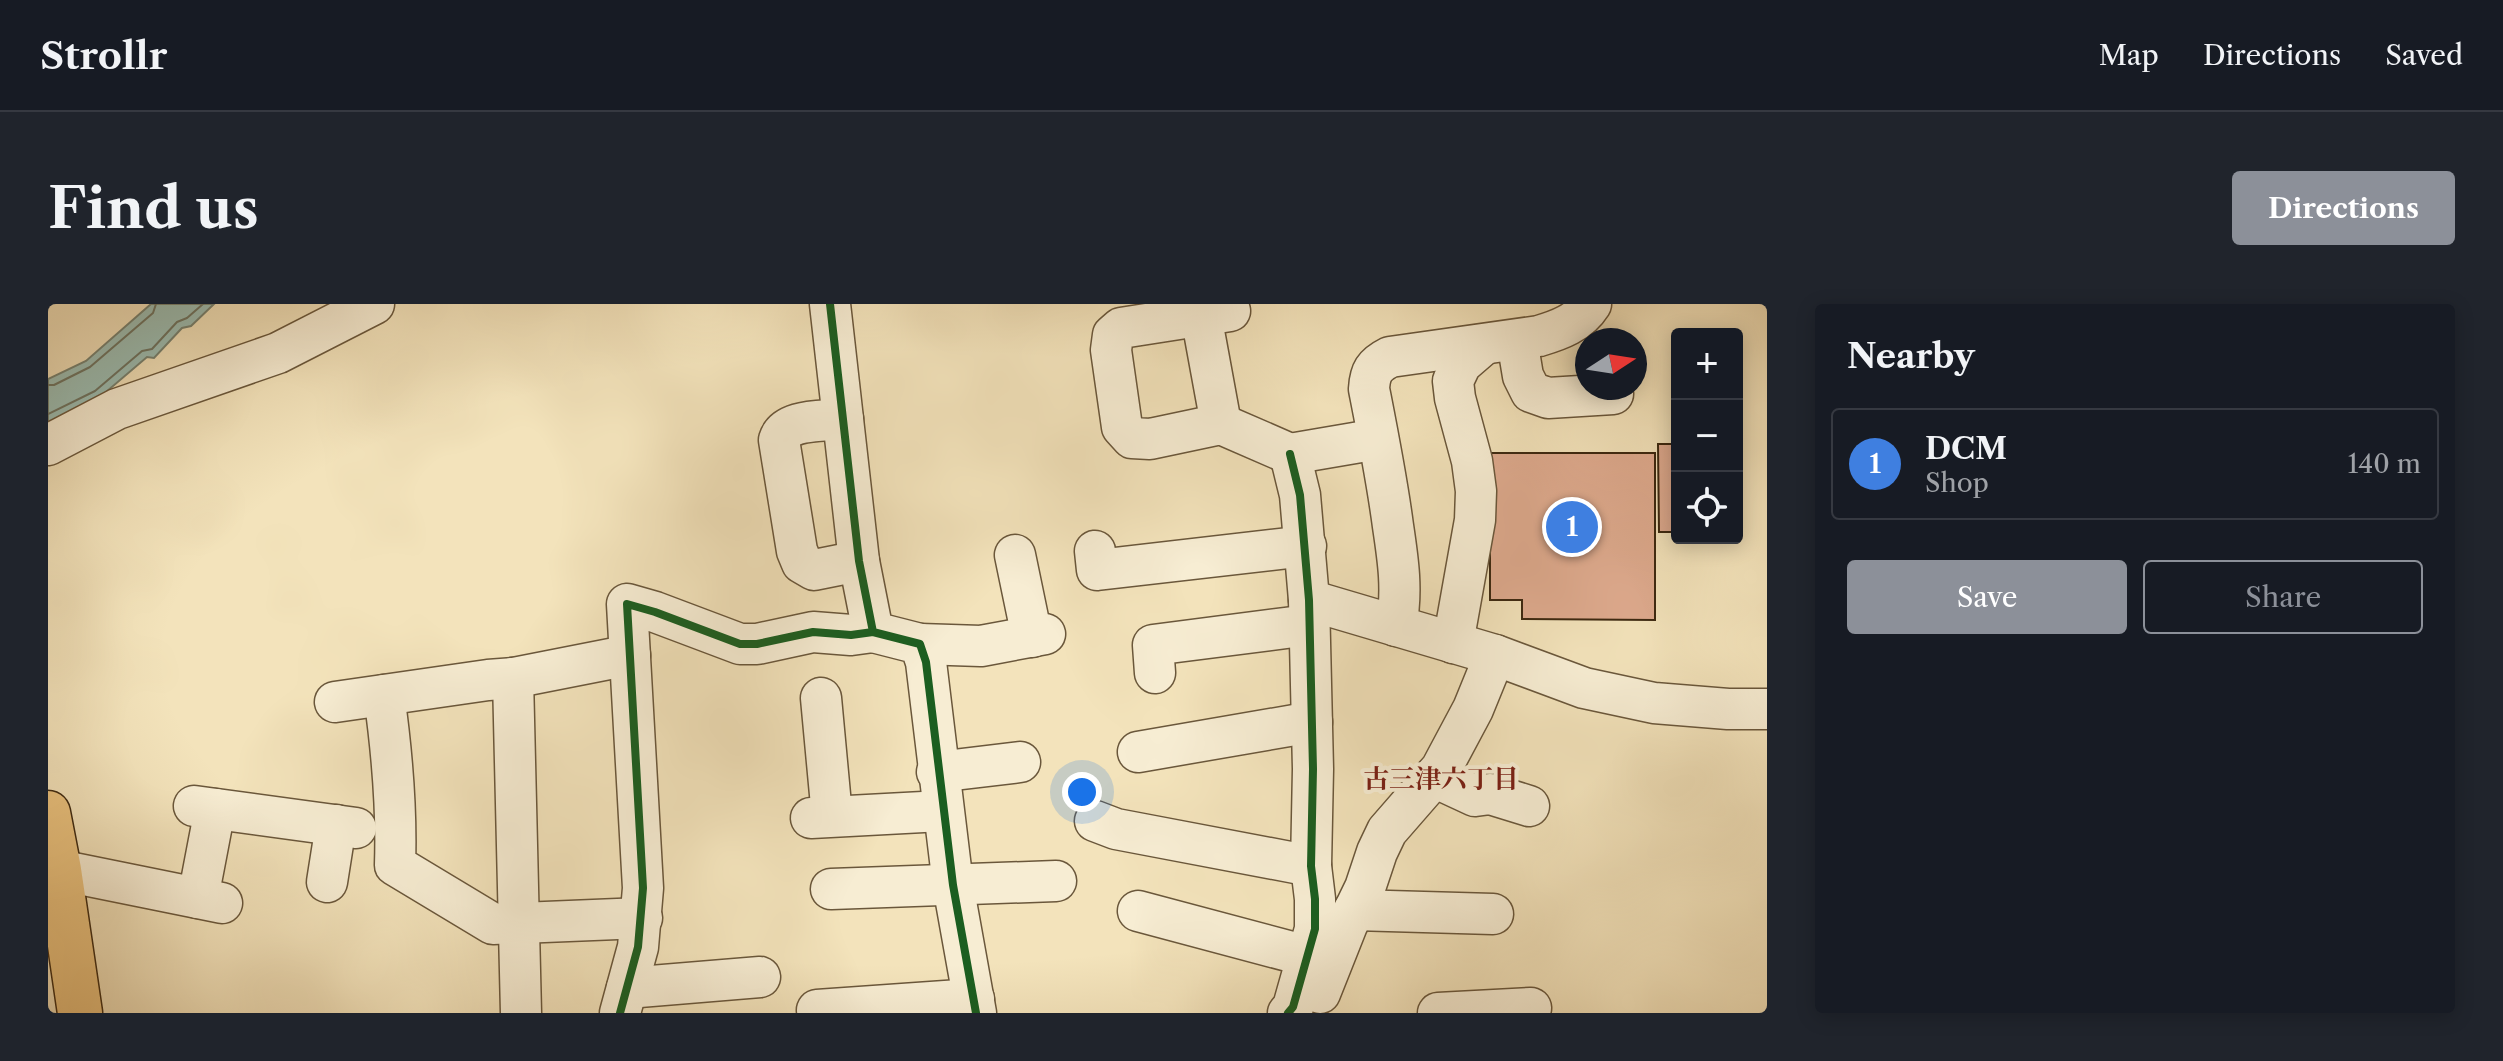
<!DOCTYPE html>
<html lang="en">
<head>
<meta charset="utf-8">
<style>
  :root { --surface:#171b24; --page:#20242c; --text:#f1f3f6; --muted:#9ea1a6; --line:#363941; --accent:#8c9099 }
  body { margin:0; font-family:"Libre Caslon Text","Noto Serif JP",serif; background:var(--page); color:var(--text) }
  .controls { position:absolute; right:24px; top:24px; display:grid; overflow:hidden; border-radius:8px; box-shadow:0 4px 20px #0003 }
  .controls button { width:72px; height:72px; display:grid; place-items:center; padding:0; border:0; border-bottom:2px solid var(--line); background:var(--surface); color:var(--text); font:40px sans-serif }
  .compass { position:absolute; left:1527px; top:24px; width:72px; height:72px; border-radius:50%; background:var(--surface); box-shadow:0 4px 20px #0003; rotate:78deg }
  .you { position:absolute; left:1034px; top:488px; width:28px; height:28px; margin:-20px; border:6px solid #fff; border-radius:50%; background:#1a73e8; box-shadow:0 0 0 12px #1a73e833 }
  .badge { display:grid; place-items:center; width:52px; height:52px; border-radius:50%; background:var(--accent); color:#fff; font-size:26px; font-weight:700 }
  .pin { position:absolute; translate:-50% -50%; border:4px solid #fff; box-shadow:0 2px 8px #0006 }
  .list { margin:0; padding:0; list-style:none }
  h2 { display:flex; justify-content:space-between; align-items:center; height:104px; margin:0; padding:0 32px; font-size:34px }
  h2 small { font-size:26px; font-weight:400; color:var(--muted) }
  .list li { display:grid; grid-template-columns:52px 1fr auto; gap:24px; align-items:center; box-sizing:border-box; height:112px; margin:0 16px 16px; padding:0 16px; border:2px solid var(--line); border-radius:8px }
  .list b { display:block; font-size:30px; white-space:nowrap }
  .list p { margin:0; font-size:26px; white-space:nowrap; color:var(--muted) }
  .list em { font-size:26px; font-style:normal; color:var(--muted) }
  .actions { display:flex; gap:16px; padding:24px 32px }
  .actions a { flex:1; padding:18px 0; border:2px solid var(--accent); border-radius:8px; text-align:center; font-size:28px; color:var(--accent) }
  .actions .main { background:var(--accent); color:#fff }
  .icon { flex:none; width:44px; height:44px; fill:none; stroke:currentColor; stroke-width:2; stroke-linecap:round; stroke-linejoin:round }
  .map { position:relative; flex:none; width:1719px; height:709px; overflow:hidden; border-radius:8px }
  header { display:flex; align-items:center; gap:48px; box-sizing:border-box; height:112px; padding:0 40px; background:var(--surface); border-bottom:2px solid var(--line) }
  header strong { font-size:38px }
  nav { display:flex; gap:44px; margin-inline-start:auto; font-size:28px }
  .intro { display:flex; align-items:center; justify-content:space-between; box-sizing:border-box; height:192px; padding:0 48px }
  h1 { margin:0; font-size:56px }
  .button { padding:20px 36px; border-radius:8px; background:var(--accent); color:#fff; font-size:28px; font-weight:700 }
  main { display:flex; gap:48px; padding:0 48px }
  aside { flex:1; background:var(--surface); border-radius:8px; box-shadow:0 4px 20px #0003 }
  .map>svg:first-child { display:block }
  .water { fill:#9bbeb4; stroke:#758272; stroke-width:2 }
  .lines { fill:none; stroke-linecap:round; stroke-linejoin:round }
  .shore { stroke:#6c7362; stroke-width:2 }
  .building { fill:#deaa8e; stroke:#3c2810; stroke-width:2 }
  .minor-casing { stroke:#6a573b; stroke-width:43 }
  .major-casing { stroke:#3c2810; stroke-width:47 }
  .minor { stroke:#f7edd3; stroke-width:40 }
  .major { stroke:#eac27e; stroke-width:44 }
  .cycleway-casing { stroke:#f7edd3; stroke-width:13 }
  .cycleway { stroke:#1b5e20; stroke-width:8 }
  .labels { text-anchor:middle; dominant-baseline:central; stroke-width:8; stroke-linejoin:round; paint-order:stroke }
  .neighbourhood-label { font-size:26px; font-weight:bold; fill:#7a1f14; stroke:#f7edd3 }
</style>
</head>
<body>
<header>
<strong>Strollr</strong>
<nav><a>Map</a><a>Directions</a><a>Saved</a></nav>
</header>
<div class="intro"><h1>Find us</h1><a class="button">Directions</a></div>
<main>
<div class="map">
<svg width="1719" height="709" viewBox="0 0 1719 709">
  <rect width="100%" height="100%" fill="#f3e3bb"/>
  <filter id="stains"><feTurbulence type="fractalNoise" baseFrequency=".0025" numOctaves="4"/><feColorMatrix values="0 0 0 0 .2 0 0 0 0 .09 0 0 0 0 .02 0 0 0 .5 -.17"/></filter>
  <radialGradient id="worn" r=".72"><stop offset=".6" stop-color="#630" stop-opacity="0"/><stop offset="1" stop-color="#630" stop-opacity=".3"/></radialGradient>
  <polygon class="water" points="103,0 166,0 143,22 134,24 106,54 99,53 51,94 0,119 0,75 38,57"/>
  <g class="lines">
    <g class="shore">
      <polyline points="0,81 6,81 42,63 105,9 108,0"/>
      <polyline points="0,110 47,87 94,47 104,45 129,18 139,14 155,0"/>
    </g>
  </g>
  <g class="building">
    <polygon points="1610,140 1629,140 1629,228 1611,228"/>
    <polygon points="1442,149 1607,149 1607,316 1474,315 1474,296 1442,296"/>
  </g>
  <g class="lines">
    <g class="minor-casing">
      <g id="minor">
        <polyline points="782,0 811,257 825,328 872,340 878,358 905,581 928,709"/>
        <polyline points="1182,7 1073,24 1065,31 1063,46 1074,123 1084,134 1102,135 1173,120 1242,150 1330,135"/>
        <polyline points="1153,11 1173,120"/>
        <polyline points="1469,36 1475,72 1483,88 1500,94 1565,90"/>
        <path d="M 795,115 C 775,118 738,114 731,136 L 749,247 L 754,259 L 766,266 L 811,257"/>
        <polyline points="0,141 69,105 230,49 326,0"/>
        <polyline points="1047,247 1049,266 1258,242"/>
        <polyline points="967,251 984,333"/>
        <polyline points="1261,296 1447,351 1536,384 1606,399 1680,405 1719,405"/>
        <path d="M 1348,322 C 1355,288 1350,255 1345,222 C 1339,176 1330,131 1321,85 C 1322,68 1326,61 1342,53 L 1491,32 C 1511,26 1531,19 1543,0"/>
        <polyline points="1405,339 1427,216 1428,187 1424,157 1407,94 1405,77 1413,60 1435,41"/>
        <polyline points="872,340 933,342 997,330"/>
        <polyline points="1107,369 1105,341 1261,321"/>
        <polyline points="465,374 473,709"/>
        <path d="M 336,391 C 344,448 349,503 347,561 L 445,620 L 594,614"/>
        <polyline points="773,394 784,512"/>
        <polyline points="287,398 440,376 465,374 582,351"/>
        <polyline points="1090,448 1264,418"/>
        <polyline points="889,468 972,458"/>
        <polyline points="1386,473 1427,492 1442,490 1481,502"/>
        <polyline points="146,502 308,524"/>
        <polyline points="763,514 894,507"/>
        <polyline points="1047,517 1068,525 1263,562"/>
        <polyline points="11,566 174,599"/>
        <polyline points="279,578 288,521"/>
        <polyline points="783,585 1008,577"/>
        <polyline points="150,594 167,505"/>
        <polyline points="1306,606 1445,610"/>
        <polyline points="1090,607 1259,652"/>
        <polyline points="579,684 712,673"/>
        <polyline points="1272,689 1299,621 1317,584 1329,548 1339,527 1393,465 1425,405 1447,351"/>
        <polyline points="769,706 926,695"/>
        <polyline points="572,709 590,643 595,584 579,300 607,308 692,340 709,340 765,328 803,331 825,328"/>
        <polyline points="1240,709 1245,703 1267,625 1267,595 1263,562 1265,465 1261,296 1252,191 1242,150"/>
        <polyline points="1390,709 1483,704"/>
      </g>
    </g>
    <g class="major-casing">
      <polyline id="major" points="0,509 11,566 32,709"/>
    </g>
    <use href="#minor" class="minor"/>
    <use href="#major" class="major"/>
    <g class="cycleway-casing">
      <g id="cycleway">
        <polyline points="782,0 811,257 825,328 872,340 878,358 905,581 928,709"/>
        <polyline points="572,709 590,643 595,584 579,300 607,308 692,340 709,340 765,328 803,331 825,328"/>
        <polyline points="1240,709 1245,703 1267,625 1267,595 1263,562 1265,465 1261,296 1252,191 1242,150"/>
      </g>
    </g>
    <use href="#cycleway" class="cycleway"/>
  </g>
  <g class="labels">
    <g class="neighbourhood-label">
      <text x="1393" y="475">古三津六丁目</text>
    </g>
  </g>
  <rect width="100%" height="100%" filter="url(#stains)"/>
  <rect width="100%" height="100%" fill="url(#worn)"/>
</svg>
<div class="controls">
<button>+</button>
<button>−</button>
<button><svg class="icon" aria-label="locate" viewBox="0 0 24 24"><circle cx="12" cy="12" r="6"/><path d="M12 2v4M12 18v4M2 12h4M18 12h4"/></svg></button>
</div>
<svg class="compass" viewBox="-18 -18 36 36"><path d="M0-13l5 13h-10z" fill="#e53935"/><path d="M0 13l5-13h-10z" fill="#9ea1a6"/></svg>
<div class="you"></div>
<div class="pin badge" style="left:1524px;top:223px;background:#3f7fe0">1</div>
</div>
<aside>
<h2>Nearby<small></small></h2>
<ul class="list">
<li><span class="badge" style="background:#3f7fe0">1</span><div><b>DCM</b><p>Shop</p></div><em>140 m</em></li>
</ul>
<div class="actions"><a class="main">Save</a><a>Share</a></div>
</aside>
</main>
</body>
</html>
